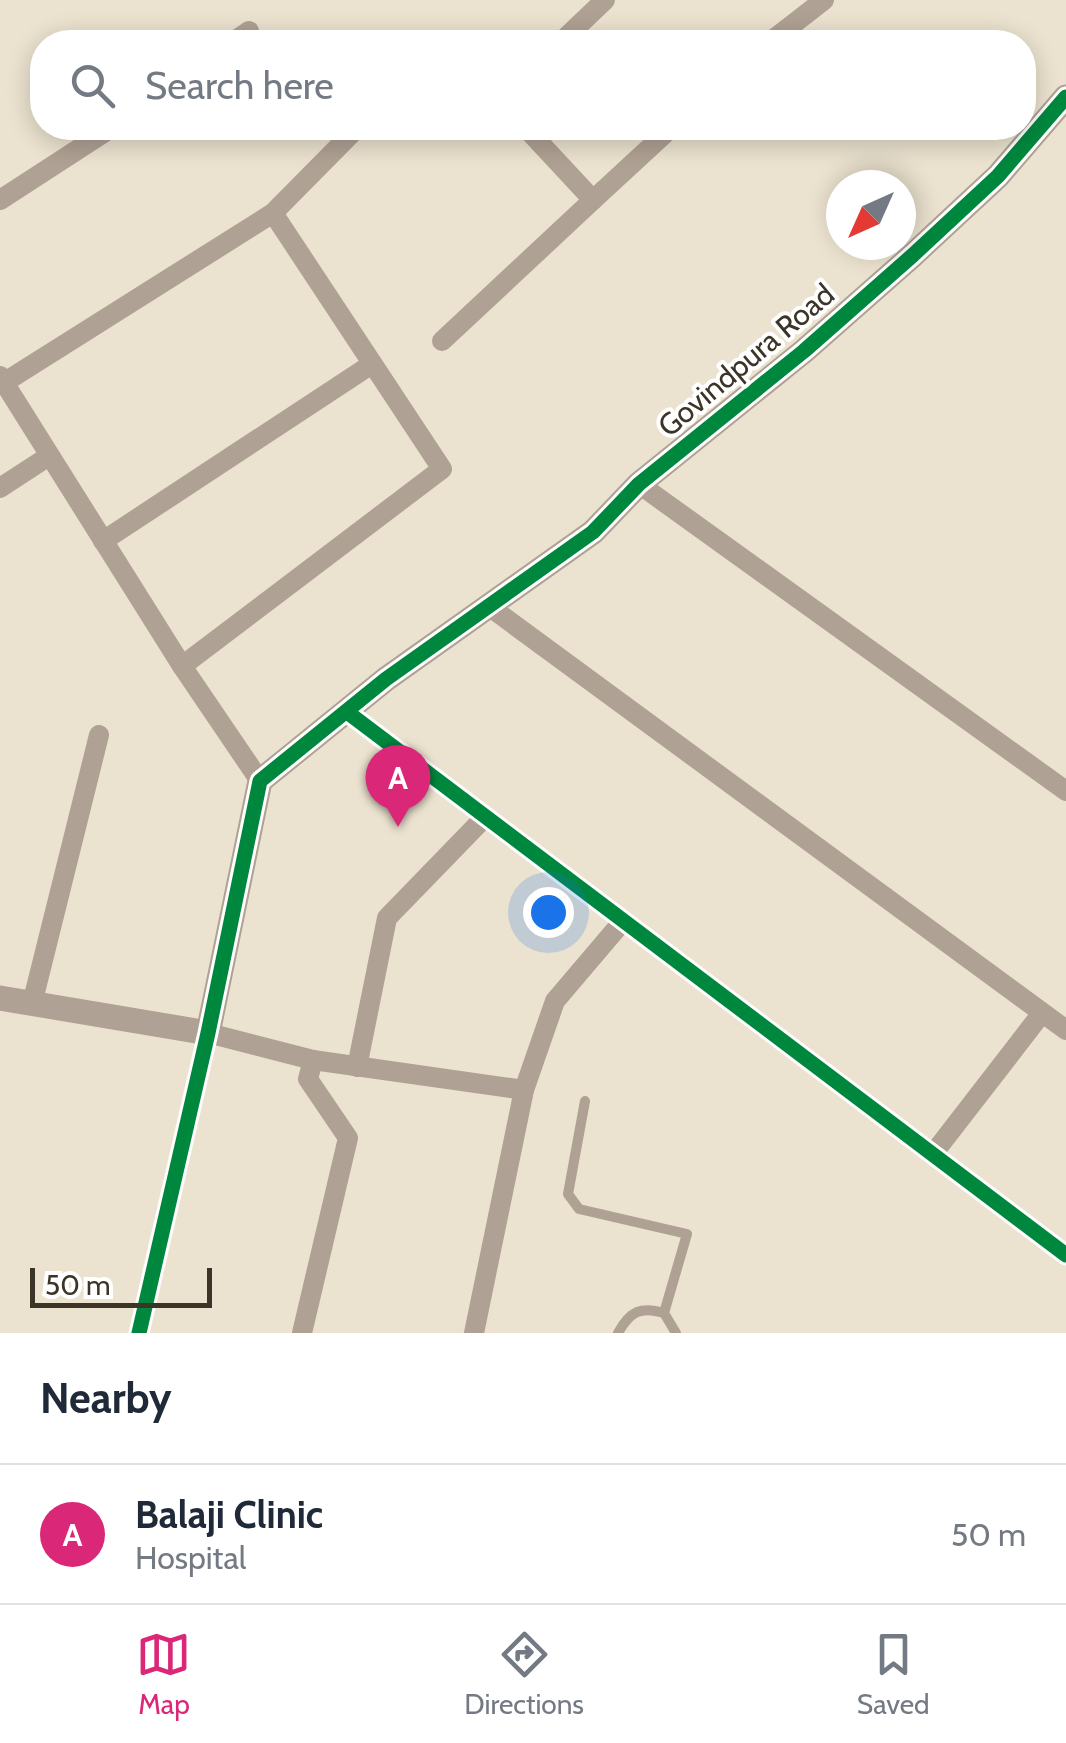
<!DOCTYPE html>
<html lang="en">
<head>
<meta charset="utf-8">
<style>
  :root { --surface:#fff; --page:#f2f2f3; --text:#1f2937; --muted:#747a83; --line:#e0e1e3; --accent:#db2777 }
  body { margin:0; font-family:Cabin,sans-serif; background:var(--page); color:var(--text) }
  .compass { position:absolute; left:826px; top:170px; width:90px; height:90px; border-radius:50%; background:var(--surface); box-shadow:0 5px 25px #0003; rotate:225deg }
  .scale { position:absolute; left:30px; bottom:25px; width:182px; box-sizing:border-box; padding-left:10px; border:5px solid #3b3427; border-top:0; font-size:28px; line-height:35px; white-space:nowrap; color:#3b3427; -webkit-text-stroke:8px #fff; paint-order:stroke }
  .you { position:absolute; left:548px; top:912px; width:35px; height:35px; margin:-25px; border:8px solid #fff; border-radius:50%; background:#1a73e8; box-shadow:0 0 0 15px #1a73e833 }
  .badge { display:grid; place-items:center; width:65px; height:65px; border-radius:50%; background:var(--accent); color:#fff; font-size:32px; font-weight:700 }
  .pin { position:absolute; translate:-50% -82px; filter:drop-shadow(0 2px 5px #0008) }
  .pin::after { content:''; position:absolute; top:52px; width:35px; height:30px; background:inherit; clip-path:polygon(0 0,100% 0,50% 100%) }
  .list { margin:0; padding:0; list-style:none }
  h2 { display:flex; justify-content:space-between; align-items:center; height:130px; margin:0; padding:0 40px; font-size:42px }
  h2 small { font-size:32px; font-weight:400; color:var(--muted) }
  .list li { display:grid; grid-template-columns:65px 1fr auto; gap:30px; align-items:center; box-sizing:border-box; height:140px; padding:0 40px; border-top:2px solid var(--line) }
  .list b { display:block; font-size:38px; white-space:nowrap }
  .list p { margin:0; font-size:32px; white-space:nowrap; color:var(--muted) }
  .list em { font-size:32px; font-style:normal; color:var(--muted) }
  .icon { flex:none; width:55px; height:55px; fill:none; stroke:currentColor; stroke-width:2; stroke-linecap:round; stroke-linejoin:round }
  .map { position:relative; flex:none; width:1066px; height:1333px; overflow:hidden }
  .search { position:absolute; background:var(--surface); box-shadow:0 5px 25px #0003; left:30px; right:30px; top:30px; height:110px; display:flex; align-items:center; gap:25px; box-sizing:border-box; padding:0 35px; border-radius:40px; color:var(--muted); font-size:38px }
  .sheet { height:270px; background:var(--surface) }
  nav { display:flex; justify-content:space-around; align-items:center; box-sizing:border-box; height:140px; border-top:2px solid var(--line); background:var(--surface); font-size:28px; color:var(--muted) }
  nav a { display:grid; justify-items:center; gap:5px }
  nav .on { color:var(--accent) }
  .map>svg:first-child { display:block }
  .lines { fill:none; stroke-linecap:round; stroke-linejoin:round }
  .service { stroke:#afa193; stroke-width:10 }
  .minor { stroke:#afa193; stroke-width:20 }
  .tertiary { stroke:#afa193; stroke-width:25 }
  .cycleway-casing { stroke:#fff; stroke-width:21 }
  .cycleway { stroke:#00873e; stroke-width:15 }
  .labels { text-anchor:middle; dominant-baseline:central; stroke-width:8; stroke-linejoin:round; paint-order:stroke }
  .street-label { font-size:30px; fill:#3b3427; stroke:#fff }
</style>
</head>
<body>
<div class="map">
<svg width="1066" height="1333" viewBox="0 0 1066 1333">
  <rect width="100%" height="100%" fill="#ebe2cf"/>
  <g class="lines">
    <g class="service">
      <polyline points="585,1101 568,1194 579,1209 687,1234 664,1313"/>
      <path d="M 618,1333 C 630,1311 641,1306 664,1313 L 676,1333"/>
    </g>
    <g class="minor">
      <polyline points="233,42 249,31"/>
      <polyline points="561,42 605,0"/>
      <polyline points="770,42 824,0"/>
      <polyline points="0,200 111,128"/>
      <polyline points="593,200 671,128"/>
      <polyline points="442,341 593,200 526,128"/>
      <polyline points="0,376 182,666 260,781"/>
      <polyline points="5,382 273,213 357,128"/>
      <polyline points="639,484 1066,791"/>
      <polyline points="0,488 49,456"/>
      <polyline points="103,541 372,364"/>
      <polyline points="490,607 1066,1030"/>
      <polyline points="182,666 442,469 273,213"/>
      <polyline points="347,712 1066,1255"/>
      <polyline points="32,1004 99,735"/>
      <polyline points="357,1067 387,918 485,817"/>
      <polyline points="933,1154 1042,1013"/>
      <polyline points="139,1333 208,1033 313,1060"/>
      <polyline points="302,1333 348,1138 308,1079 313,1060 524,1090"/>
      <polyline points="474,1333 524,1090 555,1001 623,921"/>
    </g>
    <polyline class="tertiary" points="0,998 208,1033 260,781 386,679 593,532 639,484 804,351 913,255 998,176 1066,97"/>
    <g class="cycleway-casing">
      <g id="cycleway">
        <polyline points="347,712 1066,1255"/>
        <polyline points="139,1333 208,1033 260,781 386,679 593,532 639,484 804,351 913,255 998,176 1066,97"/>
      </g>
    </g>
    <use href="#cycleway" class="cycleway"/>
  </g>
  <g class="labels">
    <g class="street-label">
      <text transform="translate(746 360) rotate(-40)">Govindpura Road</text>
    </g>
  </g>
</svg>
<svg class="compass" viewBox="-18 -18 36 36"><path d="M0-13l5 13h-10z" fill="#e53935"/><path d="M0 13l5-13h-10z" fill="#747a83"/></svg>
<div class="scale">50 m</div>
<div class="you"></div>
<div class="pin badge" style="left:398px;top:827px">A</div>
<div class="search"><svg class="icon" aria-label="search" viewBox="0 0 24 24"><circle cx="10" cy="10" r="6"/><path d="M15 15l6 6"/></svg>Search here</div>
</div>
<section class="sheet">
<h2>Nearby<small></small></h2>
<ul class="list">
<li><span class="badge">A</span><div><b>Balaji Clinic</b><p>Hospital</p></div><em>50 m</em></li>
</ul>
</section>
<nav>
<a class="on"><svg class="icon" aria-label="map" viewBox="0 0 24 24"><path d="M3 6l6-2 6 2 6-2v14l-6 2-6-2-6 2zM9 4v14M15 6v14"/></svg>Map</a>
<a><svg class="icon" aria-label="directions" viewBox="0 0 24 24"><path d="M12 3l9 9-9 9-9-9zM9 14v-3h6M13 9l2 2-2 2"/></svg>Directions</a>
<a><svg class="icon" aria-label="saved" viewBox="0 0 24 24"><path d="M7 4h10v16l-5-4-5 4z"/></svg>Saved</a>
</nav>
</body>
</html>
